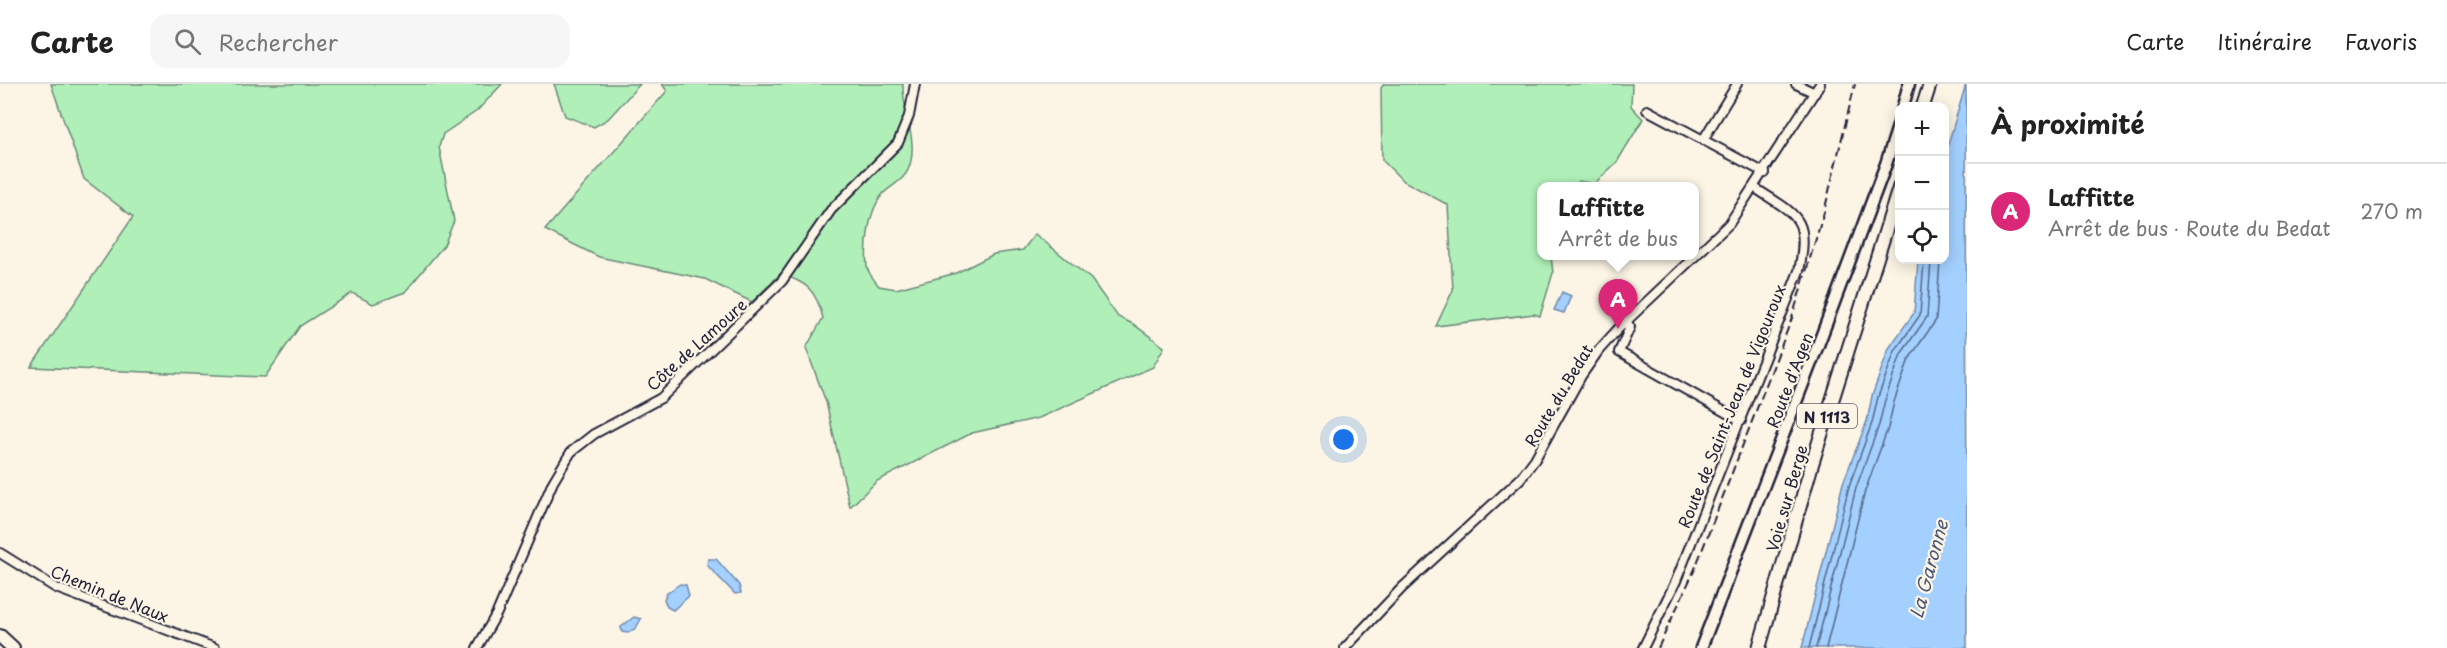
<!DOCTYPE html>
<html lang="fr">
<head>
<meta charset="utf-8">
<style>
  :root { --surface:#fff; --page:#f6f6f6; --text:#222; --muted:#767676; --line:#e0e0e0; --accent:#db2777 }
  body { margin:0; font-family:"Playpen Sans",sans-serif; background:var(--page); color:var(--text) }
  .controls { position:absolute; right:18px; top:18px; display:grid; overflow:hidden; border-radius:12px; box-shadow:0 3px 15px #0003 }
  .controls button { width:54px; height:54px; display:grid; place-items:center; padding:0; border:0; border-bottom:2px solid var(--line); background:var(--surface); color:var(--text); font:30px sans-serif }
  .you { position:absolute; left:1344px; top:356px; width:21px; height:21px; margin:-15px; border:4px solid #fff; border-radius:50%; background:#1a73e8; box-shadow:0 0 0 9px #1a73e833 }
  .badge { display:grid; place-items:center; width:39px; height:39px; border-radius:50%; background:var(--accent); color:#fff; font-size:20px; font-weight:700 }
  .pin { position:absolute; translate:-50% -50px; filter:drop-shadow(0 2px 3px #0008) }
  .pin::after { content:''; position:absolute; top:32px; width:21px; height:18px; background:inherit; clip-path:polygon(0 0,100% 0,50% 100%) }
  .popup { position:absolute; left:1537px; top:98px; width:162px; height:78px; box-sizing:border-box; display:grid; place-content:center; border-radius:12px; background:var(--surface); filter:drop-shadow(0 2px 4px #0005); font-size:20px; white-space:nowrap; color:var(--muted) }
  .popup b { font-size:22px; color:var(--text) }
  .popup::after { content:''; position:absolute; left:50%; top:100%; margin-left:-12px; border:12px solid transparent; border-top-color:var(--surface) }
  .list { margin:0; padding:0; list-style:none }
  h2 { display:flex; justify-content:space-between; align-items:center; height:78px; margin:0; padding:0 24px; font-size:26px }
  h2 small { font-size:20px; font-weight:400; color:var(--muted) }
  .list li { display:grid; grid-template-columns:39px 1fr auto; gap:18px; align-items:center; box-sizing:border-box; height:96px; padding:0 24px; border-top:2px solid var(--line) }
  .list b { display:block; font-size:22px; white-space:nowrap }
  .list p { margin:0; font-size:20px; white-space:nowrap; color:var(--muted) }
  .list em { font-size:20px; font-style:normal; color:var(--muted) }
  .icon { flex:none; width:33px; height:33px; fill:none; stroke:currentColor; stroke-width:2; stroke-linecap:round; stroke-linejoin:round }
  .map { position:relative; flex:none; width:1967px; height:564px; overflow:hidden }
  header { display:flex; align-items:center; gap:36px; box-sizing:border-box; height:84px; padding:0 30px; background:var(--surface); border-bottom:2px solid var(--line) }
  header strong { font-size:28px }
  nav { display:flex; gap:33px; margin-inline-start:auto; font-size:21px }
  .search { width:420px; height:54px; background:var(--page); display:flex; align-items:center; gap:15px; box-sizing:border-box; padding:0 21px; border-radius:18px; color:var(--muted); font-size:22px }
  main { display:flex }
  aside { flex:1; background:var(--surface) }
  .map>svg:first-child { display:block }
  .green { fill:#b0f0b8; stroke:#69897a; stroke-width:1.5 }
  .water { fill:#a3d0fe; stroke:#6f8ab0; stroke-width:1.5 }
  .lines { fill:none; stroke-linecap:round; stroke-linejoin:round }
  .shore { stroke:#566889; stroke-width:1.5 }
  .minor-casing { stroke:#22223b; stroke-width:12 }
  .secondary-casing { stroke:#22223b; stroke-width:15 }
  .primary-casing { stroke:#22223b; stroke-width:16 }
  .minor { stroke:#fcf5e5; stroke-width:8 }
  .secondary { stroke:#fcf5e5; stroke-width:10 }
  .primary { stroke:#fcf5e5; stroke-width:12 }
  .rail { stroke:#22223b; stroke-width:2; stroke-dasharray:9 4.5; stroke-linecap:butt }
  .labels { text-anchor:middle; dominant-baseline:central; stroke-width:4.5; stroke-linejoin:round; paint-order:stroke }
  .shield { fill:#fcf5e5; stroke:#63616e; stroke-width:1.5 }
  .shield-label { font-size:15px; font-weight:bold; fill:#22223b }
  .street-label { font-size:16px; fill:#22223b; stroke:#fcf5e5 }
  .water-label { font-size:18px; font-style:italic; fill:#495676; stroke:#fcf5e5 }
</style>
</head>
<body>
<header>
<strong>Carte</strong>
<div class="search"><svg class="icon" aria-label="search" viewBox="0 0 24 24"><circle cx="10" cy="10" r="6"/><path d="M15 15l6 6"/></svg>Rechercher</div>
<nav><a>Carte</a><a>Itinéraire</a><a>Favoris</a></nav>
</header>
<main>
<div class="map">
<svg width="1967" height="564" viewBox="0 0 1967 564">
  <rect width="100%" height="100%" fill="#fcf5e5"/>
  <filter id="ink" filterUnits="userSpaceOnUse"><feTurbulence type="fractalNoise" baseFrequency=".0167" numOctaves="2"/><feDisplacementMap in="SourceGraphic" scale="12" xChannelSelector="R" yChannelSelector="G"/><feConvolveMatrix kernelMatrix="1 2 1 2 8 2 1 2 1" color-interpolation-filters="sRGB"/></filter>
  <g filter="url(#ink)">
    <g class="green">
      <polygon points="51,0 502,0 477,27 443,50 439,63 454,137 444,161 405,208 373,220 352,209 300,242 265,293 31,283 133,133 84,95"/>
      <polygon points="554,0 640,0 608,35 594,43 565,32"/>
      <path d="M 662,0 L 903,0 C 902,28 920,59 908,86 C 903,98 889,102 882,111 C 868,128 865,162 867,183 C 868,189 875,197 879,202 L 896,205 L 956,189 L 994,170 L 1023,166 L 1035,150 L 1091,195 L 1118,233 L 1133,240 L 1164,263 L 1153,283 L 1039,334 L 972,349 L 877,397 L 850,423 L 826,318 L 806,264 L 823,234 C 816,206 807,198 780,190 L 752,218 L 705,195 L 599,173 L 545,146 L 667,7 Z"/>
      <polygon points="1384,0 1632,0 1631,22 1643,35 1617,78 1594,100 1579,97 1576,102 1542,103 1542,172 1551,172 1553,189 1540,232 1534,230 1436,242 1453,206 1448,121 1402,96 1382,76 1381,4"/>
    </g>
    <g class="water">
      <polygon points="1966,0 1967,564 1802,564 1843,399 1867,337 1872,312 1889,264 1914,229 1918,176 1944,176 1945,70"/>
      <polygon points="1562,208 1571,212 1564,229 1554,226"/>
      <polygon points="708,475 716,475 739,501 741,509 735,510 707,481"/>
      <polygon points="680,500 686,501 689,512 673,526 667,523 664,515 667,509"/>
      <polygon points="634,533 641,535 636,544 628,549 622,548 621,543"/>
    </g>
    <g class="lines">
      <g class="shore">
        <polyline points="1809,564 1849,402 1872,339 1878,313 1895,267 1920,231 1924,176"/>
        <polyline points="1816,564 1856,404 1879,341 1885,316 1901,270 1927,233 1931,176"/>
        <polyline points="1826,564 1865,407 1888,344 1894,318 1909,275 1936,236 1940,176"/>
      </g>
      <g class="minor-casing">
        <g id="minor">
          <polyline points="1796,0 1815,9"/>
          <polyline points="1647,26 1765,89"/>
          <polyline points="1703,56 1737,0"/>
          <polyline points="1626,237 1630,243 1619,268 1741,337"/>
          <polyline points="0,469 56,504 215,564"/>
          <polyline points="477,564 497,529 553,398 571,368 594,350 661,314 782,197 831,126 898,59 909,32 915,0"/>
          <polyline points="1345,564 1402,504 1520,395 1535,375 1581,292 1599,266 1618,245 1729,140 1820,0"/>
          <path d="M 1643,564 L 1676,497 L 1799,187 C 1810,132 1797,132 1755,104"/>
        </g>
      </g>
      <g class="secondary-casing">
        <g id="secondary">
          <polyline points="1903,22 1909,0"/>
          <polyline points="1701,564 1823,248 1886,80 1900,36"/>
        </g>
      </g>
      <g class="primary-casing">
        <g id="primary">
          <polyline points="1923,22 1930,0"/>
          <polyline points="0,552 13,564"/>
          <polyline points="1759,564 1812,380 1900,101"/>
        </g>
      </g>
      <use href="#minor" class="minor"/>
      <use href="#secondary" class="secondary"/>
      <use href="#primary" class="primary"/>
      <polyline class="rail" points="1658,564 1694,487 1792,234 1824,128 1855,0"/>
    </g>
  </g>
  <g class="labels">
    <rect class="shield" x="1797" y="320" width="60" height="24" rx="4.5"/>
    <g class="shield-label">
      <text x="1827" y="332">N 1113</text>
    </g>
    <g class="street-label">
      <text transform="translate(696 260) rotate(-42)">Côte de Lamoure</text>
      <text transform="translate(1789 296) rotate(-69)">Route d'Agen</text>
      <text transform="translate(1558 311) rotate(-59)">Route du Bedat</text>
      <text transform="translate(1731 322) rotate(-68)">Route de Saint-Jean de Vigouroux</text>
      <text transform="translate(1786 414) rotate(-74)">Voie sur Berge</text>
      <text transform="translate(110 509) rotate(22)">Chemin de Naux</text>
    </g>
    <g class="water-label">
      <text transform="translate(1928 485) rotate(-75)">La Garonne</text>
    </g>
  </g>
</svg>
<div class="controls">
<button>+</button>
<button>−</button>
<button><svg class="icon" aria-label="locate" viewBox="0 0 24 24"><circle cx="12" cy="12" r="6"/><path d="M12 2v4M12 18v4M2 12h4M18 12h4"/></svg></button>
</div>
<div class="you"></div>
<div class="pin badge" style="left:1618px;top:245px">A</div>
<div class="popup"><b>Laffitte</b>Arrêt de bus</div>
</div>
<aside>
<h2>À proximité<small></small></h2>
<ul class="list">
<li><span class="badge">A</span><div><b>Laffitte</b><p>Arrêt de bus · Route du Bedat</p></div><em>270 m</em></li>
</ul>
</aside>
</main>
</body>
</html>
